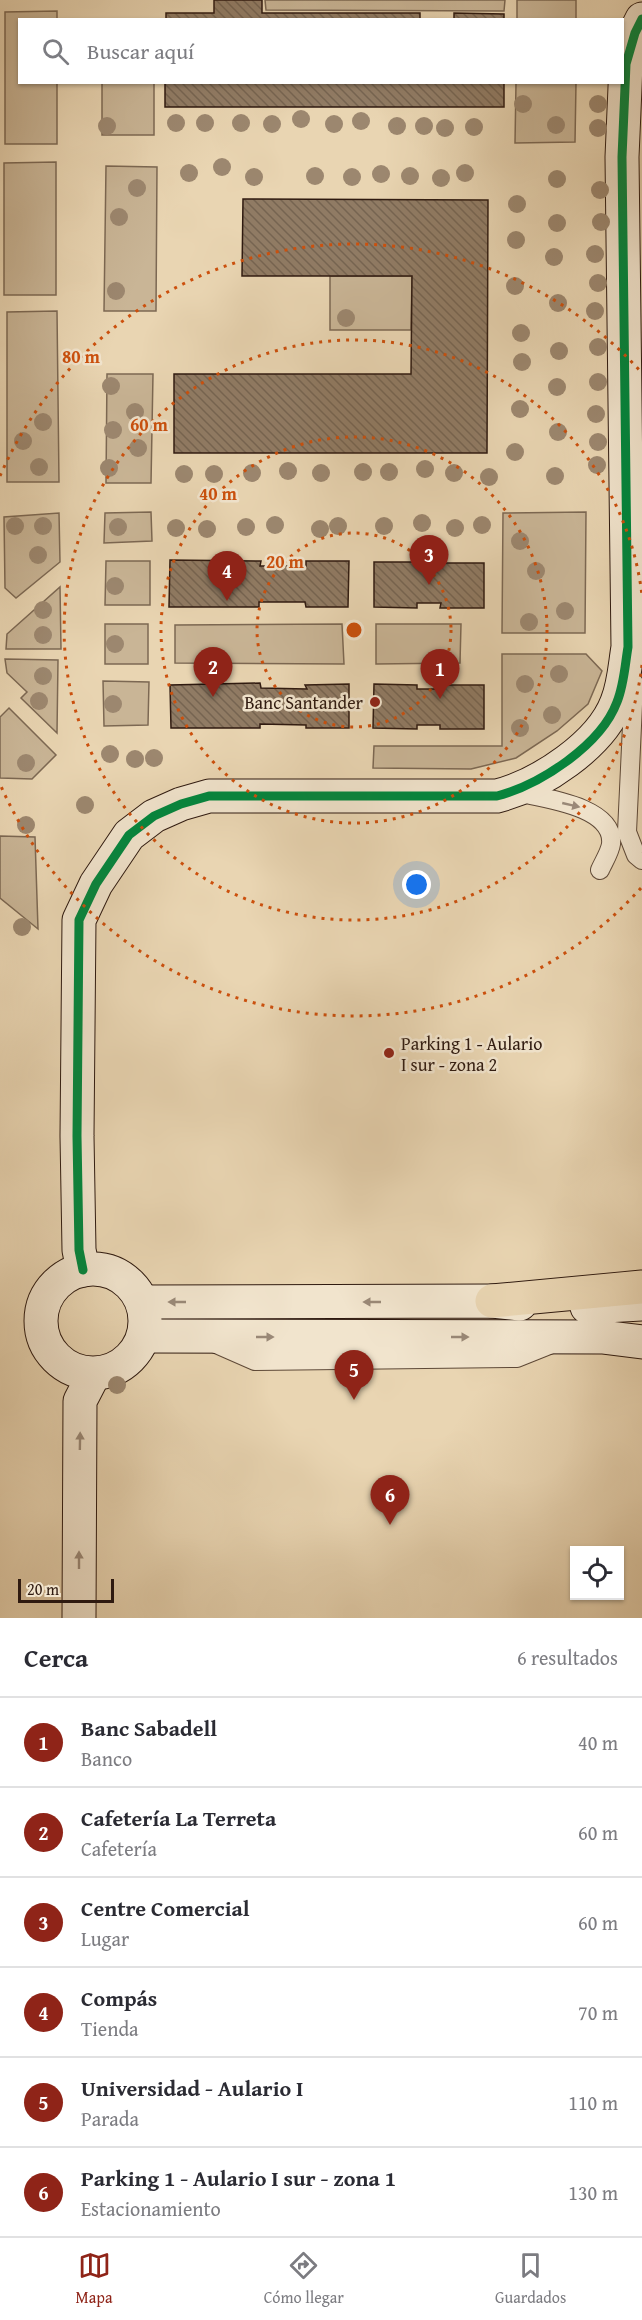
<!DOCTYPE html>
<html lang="es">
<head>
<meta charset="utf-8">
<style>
  :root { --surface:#fff; --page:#f7f7f7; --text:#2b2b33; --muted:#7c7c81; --line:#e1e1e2; --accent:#8f2418 }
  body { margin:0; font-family:"Gentium Book Plus",serif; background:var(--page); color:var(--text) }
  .controls { position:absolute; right:18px; bottom:18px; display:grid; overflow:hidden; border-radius:0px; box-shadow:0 2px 4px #0004 }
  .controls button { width:54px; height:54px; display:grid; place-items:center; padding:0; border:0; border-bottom:2px solid var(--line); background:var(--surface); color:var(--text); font:30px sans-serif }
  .scale { position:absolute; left:18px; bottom:15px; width:96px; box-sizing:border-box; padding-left:6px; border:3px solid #2f1a10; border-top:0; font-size:16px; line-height:21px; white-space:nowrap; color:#2f1a10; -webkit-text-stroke:4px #f1e4cd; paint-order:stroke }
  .you { position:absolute; left:417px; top:885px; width:21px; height:21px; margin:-15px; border:4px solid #fff; border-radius:50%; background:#1a73e8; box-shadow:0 0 0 9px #1a73e833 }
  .badge { display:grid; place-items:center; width:39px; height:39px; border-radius:50%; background:var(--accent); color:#fff; font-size:20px; font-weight:700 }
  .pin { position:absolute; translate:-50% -50px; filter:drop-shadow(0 2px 3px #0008) }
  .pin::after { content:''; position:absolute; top:32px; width:21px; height:18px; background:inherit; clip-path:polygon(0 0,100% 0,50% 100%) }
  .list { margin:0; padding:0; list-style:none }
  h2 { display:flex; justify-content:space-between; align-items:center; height:78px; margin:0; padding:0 24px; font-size:26px }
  h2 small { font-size:20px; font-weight:400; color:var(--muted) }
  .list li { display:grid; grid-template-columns:39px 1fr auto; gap:18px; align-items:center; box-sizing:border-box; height:90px; padding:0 24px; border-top:2px solid var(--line) }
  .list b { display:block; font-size:22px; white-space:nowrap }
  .list p { margin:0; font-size:20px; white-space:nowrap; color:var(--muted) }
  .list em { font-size:20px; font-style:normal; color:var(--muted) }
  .icon { flex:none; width:33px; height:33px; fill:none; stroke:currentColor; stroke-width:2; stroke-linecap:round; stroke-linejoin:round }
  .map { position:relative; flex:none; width:642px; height:1618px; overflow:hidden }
  .search { position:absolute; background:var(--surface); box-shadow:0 2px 4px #0004; left:18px; right:18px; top:18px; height:66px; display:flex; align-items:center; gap:15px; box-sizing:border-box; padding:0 21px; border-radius:0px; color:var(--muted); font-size:22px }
  .sheet { height:618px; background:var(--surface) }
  nav { display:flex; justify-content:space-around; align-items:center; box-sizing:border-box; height:84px; border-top:2px solid var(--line); background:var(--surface); font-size:16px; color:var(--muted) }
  nav a { display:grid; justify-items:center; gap:3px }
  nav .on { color:var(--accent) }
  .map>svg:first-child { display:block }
  .garden { fill:#c9b596; stroke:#7c6853; stroke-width:1.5 }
  .building { fill:url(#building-back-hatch); stroke:#2f1a10; stroke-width:1.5 }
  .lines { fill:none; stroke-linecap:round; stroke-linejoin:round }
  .lane-casing { stroke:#5e4938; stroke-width:20 }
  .secondary-casing { stroke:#2f1a10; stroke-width:35 }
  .highway-casing { stroke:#2f1a10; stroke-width:35 }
  .lane { stroke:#f1e4cd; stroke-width:18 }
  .secondary { stroke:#f1e4cd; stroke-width:33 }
  .highway { stroke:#e9d5b2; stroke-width:33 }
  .cycleway-casing { stroke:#f1e4cd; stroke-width:13 }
  .cycleway { stroke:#00873e; stroke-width:9 }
  .tree { fill:#9c876f }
  .oneway { fill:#9a8978 }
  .ring { fill:none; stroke:#cc500d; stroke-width:3; stroke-dasharray:3 6 }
  .poi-dot { fill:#8f2418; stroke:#f1e4cd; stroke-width:2 }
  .labels { text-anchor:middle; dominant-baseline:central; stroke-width:5; stroke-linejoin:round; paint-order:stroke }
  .poi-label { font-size:18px; fill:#2f1a10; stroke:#f1e4cd; text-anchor:end }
  .centre { fill:#cc500d; stroke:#f1e4cd; stroke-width:3 }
  .ring-label { font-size:18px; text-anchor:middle; font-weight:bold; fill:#cc500d; stroke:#f1e4cd; stroke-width:5; stroke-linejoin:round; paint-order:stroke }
</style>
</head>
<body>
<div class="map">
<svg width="642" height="1618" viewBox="0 0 642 1618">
  <defs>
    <pattern id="building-back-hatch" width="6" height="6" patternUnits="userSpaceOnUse" patternTransform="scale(1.5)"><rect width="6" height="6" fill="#907b64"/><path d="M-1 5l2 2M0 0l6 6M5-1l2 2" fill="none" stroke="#766451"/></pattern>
  </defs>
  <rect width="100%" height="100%" fill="#e9d5b2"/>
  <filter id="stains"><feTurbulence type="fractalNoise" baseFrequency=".00333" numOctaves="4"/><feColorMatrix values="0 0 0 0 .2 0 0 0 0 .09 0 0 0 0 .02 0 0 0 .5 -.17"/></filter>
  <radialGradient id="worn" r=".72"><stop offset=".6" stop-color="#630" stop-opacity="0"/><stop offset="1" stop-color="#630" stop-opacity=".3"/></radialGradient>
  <g class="garden">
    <polygon points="265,0 505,0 504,11 266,10"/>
    <rect x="517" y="0" width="59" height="19"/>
    <polygon points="57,11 57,19 20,20 20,82 57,83 57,144 5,144 5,12"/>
    <rect x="102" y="83" width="52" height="52"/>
    <polygon points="516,83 576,83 575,142 515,143"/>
    <polygon points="56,162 56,295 4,295 4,163"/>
    <polygon points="106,166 157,167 156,311 104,311"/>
    <polygon points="330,276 412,276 411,330 330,330"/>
    <polygon points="57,311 59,482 7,482 7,312"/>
    <polygon points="107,374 153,374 151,483 106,483"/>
    <polygon points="151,512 152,541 104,543 105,513"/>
    <polygon points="586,512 585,633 502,633 503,513"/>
    <polygon points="59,513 60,562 16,598 5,588 4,517"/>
    <polygon points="106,561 150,561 150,605 105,605"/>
    <polygon points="60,587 61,649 6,649 7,634"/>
    <rect x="105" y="624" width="43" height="40"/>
    <polygon points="342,624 344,664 175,663 175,625"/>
    <polygon points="376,624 461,624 460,663 376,664"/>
    <polygon points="502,654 586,654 602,671 588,704 557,731 516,758 471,769 373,768 374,746 502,746"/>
    <polygon points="5,659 58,660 57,733 21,698 27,692 7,673"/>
    <polygon points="103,681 149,682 148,725 104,726"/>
    <polygon points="9,708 56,755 32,779 0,778 0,717"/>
    <polygon points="0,836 35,837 38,929 0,898"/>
  </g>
  <g class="building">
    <polygon points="214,0 262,0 262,13 420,13 420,20 166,20 166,13 214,13"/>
    <polygon points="454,13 504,14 504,20 454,20"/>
    <rect x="165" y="82" width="339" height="25"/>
    <polygon points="243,199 488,200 487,453 174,453 174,374 411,374 412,276 242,276"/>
    <polygon points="170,560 261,561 260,566 306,566 306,561 349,561 348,607 306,607 305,602 259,602 259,607 169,607"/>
    <polygon points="374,562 417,562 418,567 441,567 441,563 484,563 484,608 440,608 441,603 417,603 417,608 374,607"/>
    <polygon points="260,683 261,688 307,689 305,685 349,684 349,728 306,728 306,725 260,724 260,728 171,728 170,685"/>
    <polygon points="374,684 417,685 417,689 440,689 440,685 484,685 484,729 440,729 440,725 417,725 417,729 373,728"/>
  </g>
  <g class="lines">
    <g class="lane-casing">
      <g id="lane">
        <polyline points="634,683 627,832 636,855 642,860"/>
        <path d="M 516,792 C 542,798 615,806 611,844 C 610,852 603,863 600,870"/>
        <polyline points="214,1343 255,1361 517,1358 552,1344"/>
      </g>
    </g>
    <g class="secondary-casing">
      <g id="secondary">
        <circle cx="93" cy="1321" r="52"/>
        <path d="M 83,1270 L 79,1250 L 77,1136 L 79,920 L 96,884 L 129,835 L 154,816 L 181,804 L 209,796 L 497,796 C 540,785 601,745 617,702 C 624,685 625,665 628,647 L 622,157 L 626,64 L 635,33 L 642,19"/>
        <polyline points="142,1302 492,1301 520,1304"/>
        <polyline points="587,1307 642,1304"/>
        <polyline points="144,1336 602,1337 642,1342"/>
        <polyline points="79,1618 80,1401 94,1374"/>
      </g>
    </g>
    <g class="highway-casing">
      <polyline id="highway" points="492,1301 642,1287"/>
    </g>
    <use href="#lane" class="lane"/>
    <use href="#secondary" class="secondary"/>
    <use href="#highway" class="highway"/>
    <g class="cycleway-casing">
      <path id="cycleway" d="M 83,1270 L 79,1250 L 77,1136 L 79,920 L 96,884 L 129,835 L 154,816 L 181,804 L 209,796 L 497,796 C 540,785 601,745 617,702 C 624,685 625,665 628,647 L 622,157 L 626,64 L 635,33 L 642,19"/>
    </g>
    <use href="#cycleway" class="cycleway"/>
  </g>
  <g class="tree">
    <circle cx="523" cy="104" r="9"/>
    <circle cx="598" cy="104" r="9"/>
    <circle cx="301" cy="119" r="9"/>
    <circle cx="361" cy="121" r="9"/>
    <circle cx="176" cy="123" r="9"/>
    <circle cx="205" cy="123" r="9"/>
    <circle cx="241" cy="123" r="9"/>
    <circle cx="272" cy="124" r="9"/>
    <circle cx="334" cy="124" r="9"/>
    <circle cx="556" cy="125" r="9"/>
    <circle cx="107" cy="126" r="9"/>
    <circle cx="397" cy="126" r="9"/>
    <circle cx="424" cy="126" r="9"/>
    <circle cx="474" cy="127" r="9"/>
    <circle cx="445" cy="128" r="9"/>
    <circle cx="598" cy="128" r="9"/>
    <circle cx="222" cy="167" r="9"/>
    <circle cx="189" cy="173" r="9"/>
    <circle cx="465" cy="173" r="9"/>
    <circle cx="381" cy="174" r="9"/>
    <circle cx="315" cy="176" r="9"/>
    <circle cx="410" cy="176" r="9"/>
    <circle cx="254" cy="177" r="9"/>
    <circle cx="352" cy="177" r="9"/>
    <circle cx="441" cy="178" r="9"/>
    <circle cx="557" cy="179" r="9"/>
    <circle cx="137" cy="188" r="9"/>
    <circle cx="600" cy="190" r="9"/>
    <circle cx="517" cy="204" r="9"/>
    <circle cx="119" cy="217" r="9"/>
    <circle cx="601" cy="222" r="9"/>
    <circle cx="557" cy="223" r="9"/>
    <circle cx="516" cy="240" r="9"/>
    <circle cx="595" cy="254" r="9"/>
    <circle cx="554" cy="257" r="9"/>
    <circle cx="598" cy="283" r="9"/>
    <circle cx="515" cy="286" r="9"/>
    <circle cx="116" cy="291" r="9"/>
    <circle cx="558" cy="303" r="9"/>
    <circle cx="595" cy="311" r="9"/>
    <circle cx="346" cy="318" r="9"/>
    <circle cx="521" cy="333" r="9"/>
    <circle cx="598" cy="347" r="9"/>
    <circle cx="559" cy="351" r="9"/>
    <circle cx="522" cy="362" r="9"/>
    <circle cx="598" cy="382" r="9"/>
    <circle cx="111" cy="386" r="9"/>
    <circle cx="557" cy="387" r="9"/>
    <circle cx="520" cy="409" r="9"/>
    <circle cx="135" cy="412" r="9"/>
    <circle cx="596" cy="414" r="9"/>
    <circle cx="43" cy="422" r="9"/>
    <circle cx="113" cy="430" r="9"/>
    <circle cx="558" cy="432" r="9"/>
    <circle cx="23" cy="441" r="9"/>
    <circle cx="598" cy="442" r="9"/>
    <circle cx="138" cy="448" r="9"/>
    <circle cx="515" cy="452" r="9"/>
    <circle cx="597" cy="465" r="9"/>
    <circle cx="39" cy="467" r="9"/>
    <circle cx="109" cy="468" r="9"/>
    <circle cx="425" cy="469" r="9"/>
    <circle cx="288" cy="471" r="9"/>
    <circle cx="363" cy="472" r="9"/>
    <circle cx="389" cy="472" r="9"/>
    <circle cx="252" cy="473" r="9"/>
    <circle cx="321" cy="473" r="9"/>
    <circle cx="454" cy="473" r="9"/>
    <circle cx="184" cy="474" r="9"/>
    <circle cx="214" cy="474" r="9"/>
    <circle cx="555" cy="476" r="9"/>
    <circle cx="489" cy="477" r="9"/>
    <circle cx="422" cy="523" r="9"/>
    <circle cx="275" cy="525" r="9"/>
    <circle cx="482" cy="525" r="9"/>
    <circle cx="15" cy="526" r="9"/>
    <circle cx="43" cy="526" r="9"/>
    <circle cx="338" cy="526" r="9"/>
    <circle cx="384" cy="526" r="9"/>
    <circle cx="118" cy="527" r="9"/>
    <circle cx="246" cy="527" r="9"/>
    <circle cx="176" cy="528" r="9"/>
    <circle cx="455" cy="528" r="9"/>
    <circle cx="207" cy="529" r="9"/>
    <circle cx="320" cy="529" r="9"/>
    <circle cx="520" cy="541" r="9"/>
    <circle cx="38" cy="555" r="9"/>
    <circle cx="536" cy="571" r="9"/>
    <circle cx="115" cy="586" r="9"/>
    <circle cx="43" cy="610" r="9"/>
    <circle cx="565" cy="611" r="9"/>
    <circle cx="529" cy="622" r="9"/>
    <circle cx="43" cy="635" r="9"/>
    <circle cx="115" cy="644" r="9"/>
    <circle cx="559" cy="674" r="9"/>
    <circle cx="43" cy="676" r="9"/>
    <circle cx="525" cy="684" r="9"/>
    <circle cx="39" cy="701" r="9"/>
    <circle cx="113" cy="704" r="9"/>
    <circle cx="552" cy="715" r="9"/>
    <circle cx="520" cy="728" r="9"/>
    <circle cx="110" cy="754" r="9"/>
    <circle cx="154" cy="758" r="9"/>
    <circle cx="135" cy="759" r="9"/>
    <circle cx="26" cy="763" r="9"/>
    <circle cx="85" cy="805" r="9"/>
    <circle cx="26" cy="825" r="9"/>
    <circle cx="22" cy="927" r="9"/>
    <circle cx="117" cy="1385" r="9"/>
  </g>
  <defs><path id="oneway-solid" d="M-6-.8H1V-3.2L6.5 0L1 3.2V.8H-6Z" transform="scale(1.5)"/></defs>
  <g class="oneway">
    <use href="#oneway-solid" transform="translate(571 805) rotate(13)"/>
    <use href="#oneway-solid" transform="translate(177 1302) rotate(180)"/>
    <use href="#oneway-solid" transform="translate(372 1302) rotate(180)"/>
    <use href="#oneway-solid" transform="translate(265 1337)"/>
    <use href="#oneway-solid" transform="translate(460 1337)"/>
    <use href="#oneway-solid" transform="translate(80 1441) rotate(-89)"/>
    <use href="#oneway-solid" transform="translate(79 1560) rotate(-90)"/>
  </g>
  <g class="ring">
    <circle cx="354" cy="630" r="97"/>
    <circle cx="354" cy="630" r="193"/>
    <path d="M642 665A290 290 0 1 1 642 595"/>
    <path d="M641 888A386 386 0 0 1 0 784M0 476A386 386 0 0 1 641 372"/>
  </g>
  <g class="poi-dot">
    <circle cx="375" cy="702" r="6"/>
    <circle cx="389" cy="1053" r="6"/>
  </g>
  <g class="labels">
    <g class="poi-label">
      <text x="363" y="702">Banc Santander</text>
      <text x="401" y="1043" text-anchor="start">Parking 1 - Aulario<tspan x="401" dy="21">I sur - zona 2</tspan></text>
    </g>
  </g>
  <circle cx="354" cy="630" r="9" class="centre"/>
  <g class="ring-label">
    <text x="81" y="363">80 m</text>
    <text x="149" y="431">60 m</text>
    <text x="218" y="500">40 m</text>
    <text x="285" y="568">20 m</text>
  </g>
  <rect width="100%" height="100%" filter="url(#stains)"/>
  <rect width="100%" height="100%" fill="url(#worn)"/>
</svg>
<div class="controls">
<button><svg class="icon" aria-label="locate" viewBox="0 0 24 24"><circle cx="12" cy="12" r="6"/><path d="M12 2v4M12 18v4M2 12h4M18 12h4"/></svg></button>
</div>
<div class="scale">20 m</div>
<div class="you"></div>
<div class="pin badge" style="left:440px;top:699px">1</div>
<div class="pin badge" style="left:213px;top:697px">2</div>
<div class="pin badge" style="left:429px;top:585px">3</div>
<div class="pin badge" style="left:227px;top:601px">4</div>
<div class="pin badge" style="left:354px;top:1400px">5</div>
<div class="pin badge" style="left:390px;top:1525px">6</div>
<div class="search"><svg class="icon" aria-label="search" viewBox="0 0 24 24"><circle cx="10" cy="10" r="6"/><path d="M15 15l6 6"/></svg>Buscar aquí</div>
</div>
<section class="sheet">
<h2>Cerca<small>6 resultados</small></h2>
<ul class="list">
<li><span class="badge">1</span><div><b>Banc Sabadell</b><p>Banco</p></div><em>40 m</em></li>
<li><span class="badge">2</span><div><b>Cafetería La Terreta</b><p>Cafetería</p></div><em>60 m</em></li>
<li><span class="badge">3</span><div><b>Centre Comercial</b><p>Lugar</p></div><em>60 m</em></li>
<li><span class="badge">4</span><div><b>Compás</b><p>Tienda</p></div><em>70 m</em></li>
<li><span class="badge">5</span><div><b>Universidad - Aulario I</b><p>Parada</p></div><em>110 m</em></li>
<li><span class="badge">6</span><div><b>Parking 1 - Aulario I sur - zona 1</b><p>Estacionamiento</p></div><em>130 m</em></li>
</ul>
</section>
<nav>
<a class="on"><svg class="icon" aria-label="map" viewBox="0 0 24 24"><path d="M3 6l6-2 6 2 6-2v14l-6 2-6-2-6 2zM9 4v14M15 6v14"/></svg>Mapa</a>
<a><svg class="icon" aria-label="directions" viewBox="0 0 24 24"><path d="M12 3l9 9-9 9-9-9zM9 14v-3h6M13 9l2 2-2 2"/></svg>Cómo llegar</a>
<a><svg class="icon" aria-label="saved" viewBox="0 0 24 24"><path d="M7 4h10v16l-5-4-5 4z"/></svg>Guardados</a>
</nav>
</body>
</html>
